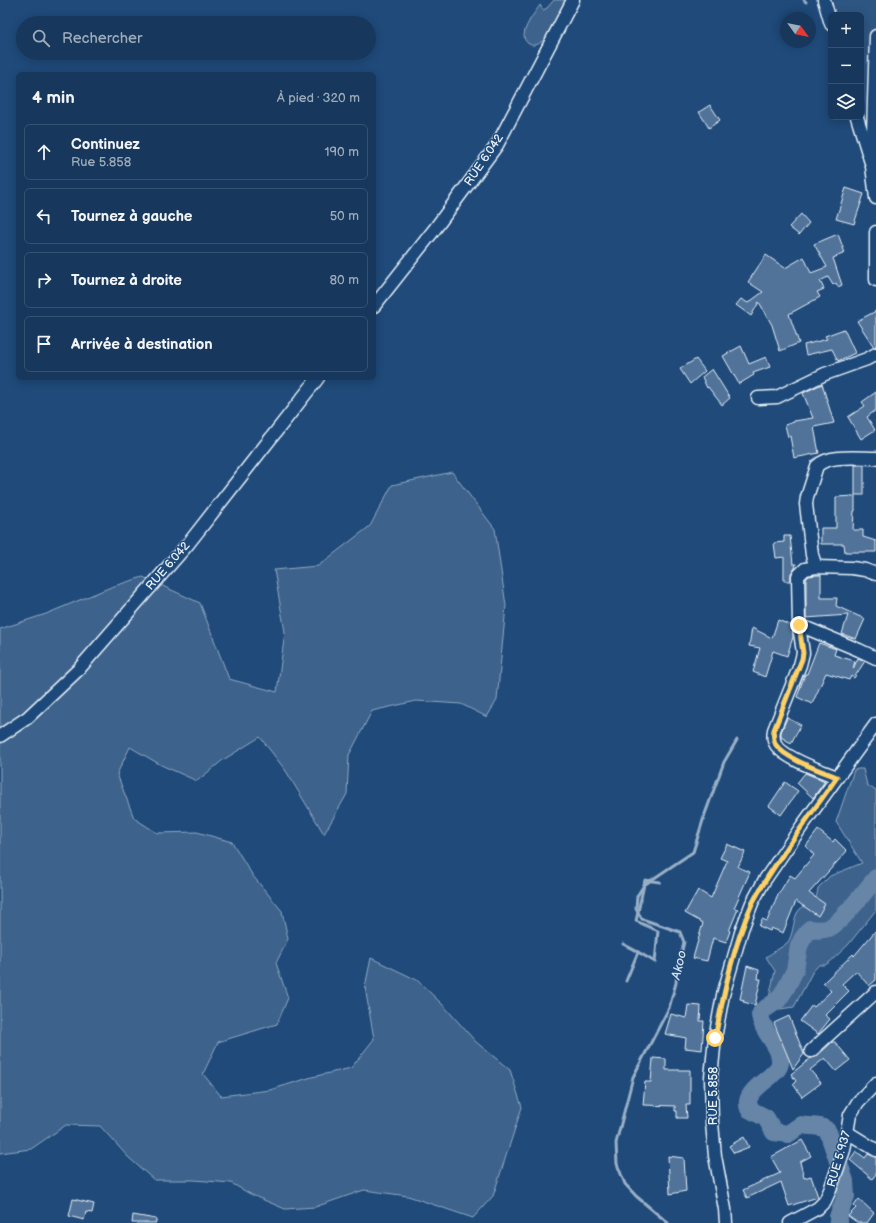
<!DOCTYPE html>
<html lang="fr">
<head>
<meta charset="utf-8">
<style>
  :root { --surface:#17385c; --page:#244365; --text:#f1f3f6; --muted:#9eacbb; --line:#365272 }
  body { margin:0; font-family:"Balsamiq Sans",sans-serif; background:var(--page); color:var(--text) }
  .controls { position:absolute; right:12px; top:12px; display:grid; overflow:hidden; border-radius:6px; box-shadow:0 2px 10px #0003 }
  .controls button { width:36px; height:36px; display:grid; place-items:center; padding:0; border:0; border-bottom:1px solid var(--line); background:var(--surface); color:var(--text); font:20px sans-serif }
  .compass { position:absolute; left:780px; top:12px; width:36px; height:36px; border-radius:50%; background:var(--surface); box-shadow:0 2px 10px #0003; rotate:123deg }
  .stop { position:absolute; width:12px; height:12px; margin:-9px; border:3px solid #ffd166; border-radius:50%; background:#fff }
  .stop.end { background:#ffd166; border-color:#fff; box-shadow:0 1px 4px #0008 }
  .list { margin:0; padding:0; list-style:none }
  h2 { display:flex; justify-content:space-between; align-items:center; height:52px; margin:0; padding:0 16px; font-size:17px }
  h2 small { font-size:13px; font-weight:400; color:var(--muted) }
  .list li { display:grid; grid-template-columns:26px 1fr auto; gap:12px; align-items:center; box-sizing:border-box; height:56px; margin:0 8px 8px; padding:0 8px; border:1px solid var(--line); border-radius:6px }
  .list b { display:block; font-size:15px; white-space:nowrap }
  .list p { margin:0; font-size:13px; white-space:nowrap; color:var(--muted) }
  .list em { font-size:13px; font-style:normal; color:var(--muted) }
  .icon { flex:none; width:22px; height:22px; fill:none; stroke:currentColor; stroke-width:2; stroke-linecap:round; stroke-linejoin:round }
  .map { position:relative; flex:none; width:876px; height:1223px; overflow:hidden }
  .search { position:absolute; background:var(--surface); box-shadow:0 2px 10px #0003; left:16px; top:16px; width:360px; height:44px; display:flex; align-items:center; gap:10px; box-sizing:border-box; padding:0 14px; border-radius:22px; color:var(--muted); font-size:15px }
  .panel { position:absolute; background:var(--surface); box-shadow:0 2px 10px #0003; left:16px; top:72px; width:360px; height:308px; border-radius:6px }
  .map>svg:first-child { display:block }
  .built { fill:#2e5683 }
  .green { fill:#3c628c; stroke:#92aac2 }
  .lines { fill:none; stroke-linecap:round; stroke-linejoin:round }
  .stream { stroke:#9ab0c7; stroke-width:3 }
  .river { stroke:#6685a7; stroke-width:18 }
  .building { fill:#517399; stroke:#e8f1f8 }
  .minor-casing { stroke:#e8f1f8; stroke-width:15 }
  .minor { stroke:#1f4a7a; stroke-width:12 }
  .route { stroke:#ffd166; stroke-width:5 }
  .labels { text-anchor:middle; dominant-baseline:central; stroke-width:3; stroke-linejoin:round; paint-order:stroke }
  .street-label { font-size:12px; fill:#e8f1f8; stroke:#1f4a7a }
  .water-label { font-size:13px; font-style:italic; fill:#d4e1ec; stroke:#1f4a7a }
</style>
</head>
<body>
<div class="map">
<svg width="876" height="1223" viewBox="0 0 876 1223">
  <rect width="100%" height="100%" fill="#1f4a7a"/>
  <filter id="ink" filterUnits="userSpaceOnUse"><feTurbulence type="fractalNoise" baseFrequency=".025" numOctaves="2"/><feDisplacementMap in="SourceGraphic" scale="8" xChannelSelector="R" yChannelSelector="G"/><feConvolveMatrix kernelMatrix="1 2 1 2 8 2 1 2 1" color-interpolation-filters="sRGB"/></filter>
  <g filter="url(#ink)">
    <polygon class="built" points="833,0 876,0 876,111 867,110 861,91 861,15 837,15"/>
    <g class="green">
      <path d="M 554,0 L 572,0 C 563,14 554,32 541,42 C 538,45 533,46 529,44 C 515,36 535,13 540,5 L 543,10 L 547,8 Z"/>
      <polygon points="452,472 495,529 506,606 497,700 487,717 461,704 416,701 372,711 349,755 347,794 324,834 286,771 260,737 223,760 197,781 161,765 130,747 117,774 134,818 157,833 197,832 232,842 253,876 282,911 288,939 276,963 288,998 277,1024 218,1042 203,1074 221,1096 270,1090 312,1077 351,1068 374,1039 365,987 371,958 417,980 444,1006 476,1042 510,1070 522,1107 493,1196 473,1218 408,1196 364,1190 315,1207 285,1209 252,1195 231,1183 194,1180 154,1180 128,1157 100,1126 66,1125 31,1149 0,1153 0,629 46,614 111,587 143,577 200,603 229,679 277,692 285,632 274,570 318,566 370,526 392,485"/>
      <path d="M 858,769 L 863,769 L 867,785 L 876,791 L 876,910 L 848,945 L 830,962 L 825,965 L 819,965 L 813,971 L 794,1007 L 766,1011 L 775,971 L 766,957 C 773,952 781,948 787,943 C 793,937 793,921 797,913 C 805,900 816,909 818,888 L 830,876 L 862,863 L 836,822 L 854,770 Z"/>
    </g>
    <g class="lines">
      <g class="stream">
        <polyline points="804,0 806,2"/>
        <polyline points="623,944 638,952 655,962 658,931 636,921 645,880 660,882"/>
        <polyline points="626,981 638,952"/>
        <polyline points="668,1223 636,1196 625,1184 617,1164 616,1143 633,1077 669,1008 676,983 677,971 684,942 680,932 642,919 636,909 637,896 644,885 693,852 705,814 724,762 737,740"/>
      </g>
      <path class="river" d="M 839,1223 L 838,1217 L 846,1196 L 845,1181 L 828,1132 C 823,1124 810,1127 801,1125 L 788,1134 L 774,1132 L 766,1118 L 749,1109 C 741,1089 778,1078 780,1063 C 782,1046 762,1033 760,1015 L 762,1011 L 778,1000 L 786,988 L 795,970 L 799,946 L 803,938 L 810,929 C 816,930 823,930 829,928 C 843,921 865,891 876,878"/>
    </g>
    <g class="building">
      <polygon points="710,105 720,120 709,128 699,112"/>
      <polygon points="846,188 864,194 854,224 836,219"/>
      <polygon points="801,214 809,223 799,235 789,227"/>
      <polygon points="838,234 845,253 833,258 842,285 838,287 836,283 833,285 828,277 820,281 824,289 817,292 820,297 789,314 799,343 780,351 772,325 759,302 751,316 736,305 741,299 748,303 763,292 748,282 766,255 785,268 804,257 811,273 827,267 814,244"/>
      <polygon points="876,311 876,347 874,347 857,321"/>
      <polygon points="844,329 855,353 838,361 832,349 806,355 804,345 827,339 825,336"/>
      <polygon points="741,346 749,364 766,357 770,367 753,373 754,375 739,384 723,356"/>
      <polygon points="696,359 705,371 690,384 680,369"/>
      <polygon points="712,369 730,398 722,405 708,387 707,388 702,377"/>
      <polygon points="822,384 834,423 814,427 819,453 794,458 790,436 788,437 785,425 794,422 794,421 813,418 803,393"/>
      <polygon points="876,392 876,410 867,417 875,430 861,439 848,417 865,406 862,402"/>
      <rect x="855" y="465" width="9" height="30"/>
      <polygon points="855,496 855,511 854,511 853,530 863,530 863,537 876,541 876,552 845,552 844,544 821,544 821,528 836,528 836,497"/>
      <polygon points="784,536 790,536 793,564 796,564 795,568 791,573 791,581 784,581 784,557 776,558 774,543 784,542"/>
      <polygon points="817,575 821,575 821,598 837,598 836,606 865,619 856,639 842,634 848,615 806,618 806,579 809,576"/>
      <polygon points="778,620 792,626 793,637 787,656 773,651 765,677 753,672 760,648 749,646 752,628 772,638"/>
      <polygon points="819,643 836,649 834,655 855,661 853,669 858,658 865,661 854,678 851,676 849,680 826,673 812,704 797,697 805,674 807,674"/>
      <polygon points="787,718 801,725 791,743 781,737 781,732"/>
      <polygon points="805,773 825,781 813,798 797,783"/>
      <polygon points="785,782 798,791 781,815 769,806"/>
      <polygon points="818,830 833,842 835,839 847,851 809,893 825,904 818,916 796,901 783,933 771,928 770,931 759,926 762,919 767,921 778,895 790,875 795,878 814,855 806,846"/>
      <polygon points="727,844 745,852 738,867 750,872 734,908 738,909 729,931 730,931 726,942 713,938 707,961 693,958 703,923 685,913 698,890 711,898 727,861 720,858"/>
      <polygon points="876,930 876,980 869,986 856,971 842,984 849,991 825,1015 830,1019 818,1034 800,1021 812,1005 814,1007 831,991 823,983 853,954 854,956"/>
      <polygon points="747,966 759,970 758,979 761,979 755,1005 743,1002 744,1000 740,999"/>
      <polygon points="688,1005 701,1006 700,1021 704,1021 702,1050 685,1048 686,1038 665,1034 671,1014 686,1018"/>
      <polygon points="789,1016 804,1054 793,1069 774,1023"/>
      <polygon points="832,1042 835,1042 850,1060 836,1071 825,1058 810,1070 821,1083 802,1097 793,1084 796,1081 791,1074 811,1058 816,1057"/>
      <polygon points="653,1058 666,1059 666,1070 690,1070 690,1105 686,1105 687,1118 677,1118 677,1111 675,1111 675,1106 643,1105 645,1082 651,1082"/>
      <polygon points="744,1137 749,1147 734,1153 729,1146"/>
      <polygon points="802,1140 811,1156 800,1162 804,1178 811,1176 818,1197 789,1206 781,1182 747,1198 743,1190 780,1173 771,1157"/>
      <polygon points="856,1151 865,1158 868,1154 876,1157 876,1174 872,1179 850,1160"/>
      <polygon points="668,1156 684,1158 686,1191 670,1194"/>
      <polygon points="73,1199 94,1204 92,1213 86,1212 84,1220 69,1216"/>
      <polygon points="859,1199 874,1213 867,1223 858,1223 848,1216 856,1208 854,1206"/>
      <polygon points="133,1215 156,1219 156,1223 132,1223"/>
    </g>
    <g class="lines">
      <g class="minor-casing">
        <g id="minor">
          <polyline points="824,0 831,24"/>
          <polyline points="857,117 872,166 876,198"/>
          <polyline points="872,166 876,36"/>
          <polyline points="876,232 876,280"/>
          <polyline points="374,306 434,230 497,145 573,0"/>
          <polyline points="758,398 777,397 825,374 867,359 876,354"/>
          <path d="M 816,567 L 812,555 L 806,504 L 807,497 L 817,466 C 828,454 860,458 876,458"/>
          <polyline points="799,625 859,650 876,658"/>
          <polyline points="0,736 27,718 78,670 188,544 318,378"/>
          <path d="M 837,777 C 822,771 785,759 776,745 C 773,740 773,735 774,730 L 800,665 L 803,653 L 799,625 L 798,576 L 805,569 L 816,567 L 852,568 L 865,570 L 876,574"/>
          <polyline points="811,1051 876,992"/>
          <polyline points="847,1132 876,1150"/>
          <polyline points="726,1223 725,1209 715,1156 712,1123 711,1077 715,1038 723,995 742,929 752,903 764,881 802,826 876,724"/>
          <polyline points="790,1223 818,1208 825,1201 830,1190 844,1150 850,1115 858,1102 876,1083"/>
        </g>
      </g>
      <use href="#minor" class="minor"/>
    </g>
  </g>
  <g class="lines" filter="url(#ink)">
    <path class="route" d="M 715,1038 C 724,993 733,946 752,904 C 761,886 772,870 783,854 C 800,828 819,803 837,777 C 822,771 785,759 776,745 C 773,740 773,735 774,730 L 802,659 L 803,653 L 799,625"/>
  </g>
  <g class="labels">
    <g class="street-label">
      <text transform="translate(484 160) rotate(-56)">RUE 6.042</text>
      <text transform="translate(168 566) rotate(-49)">RUE 6.042</text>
      <text transform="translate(713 1096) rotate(-90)">RUE 5.858</text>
      <text transform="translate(839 1159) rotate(-74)">RUE 5.937</text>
    </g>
    <g class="water-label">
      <text transform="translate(679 965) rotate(-77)">Akoo</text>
    </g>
  </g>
</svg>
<div class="controls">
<button>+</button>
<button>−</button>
<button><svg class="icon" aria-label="layers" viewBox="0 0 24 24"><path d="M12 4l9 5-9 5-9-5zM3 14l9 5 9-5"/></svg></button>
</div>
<svg class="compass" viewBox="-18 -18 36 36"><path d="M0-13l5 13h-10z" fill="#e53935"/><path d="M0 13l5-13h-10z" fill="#9eacbb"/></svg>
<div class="stop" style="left:715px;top:1038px"></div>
<div class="stop end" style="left:799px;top:625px"></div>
<div class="search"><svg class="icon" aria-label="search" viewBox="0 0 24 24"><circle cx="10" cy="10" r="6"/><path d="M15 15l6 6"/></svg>Rechercher</div>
<section class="panel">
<h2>4 min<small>À pied · 320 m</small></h2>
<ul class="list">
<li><svg class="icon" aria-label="ahead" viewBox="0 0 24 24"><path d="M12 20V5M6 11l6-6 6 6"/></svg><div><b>Continuez</b><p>Rue 5.858</p></div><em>190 m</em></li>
<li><svg class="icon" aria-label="left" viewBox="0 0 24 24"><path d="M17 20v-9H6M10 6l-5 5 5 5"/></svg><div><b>Tournez à gauche</b></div><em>50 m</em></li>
<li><svg class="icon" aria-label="right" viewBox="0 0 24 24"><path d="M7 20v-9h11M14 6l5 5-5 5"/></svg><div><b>Tournez à droite</b></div><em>80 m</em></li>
<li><svg class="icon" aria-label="arrive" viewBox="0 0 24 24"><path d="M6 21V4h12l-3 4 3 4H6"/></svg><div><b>Arrivée à destination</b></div></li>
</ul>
</section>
</div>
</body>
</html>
